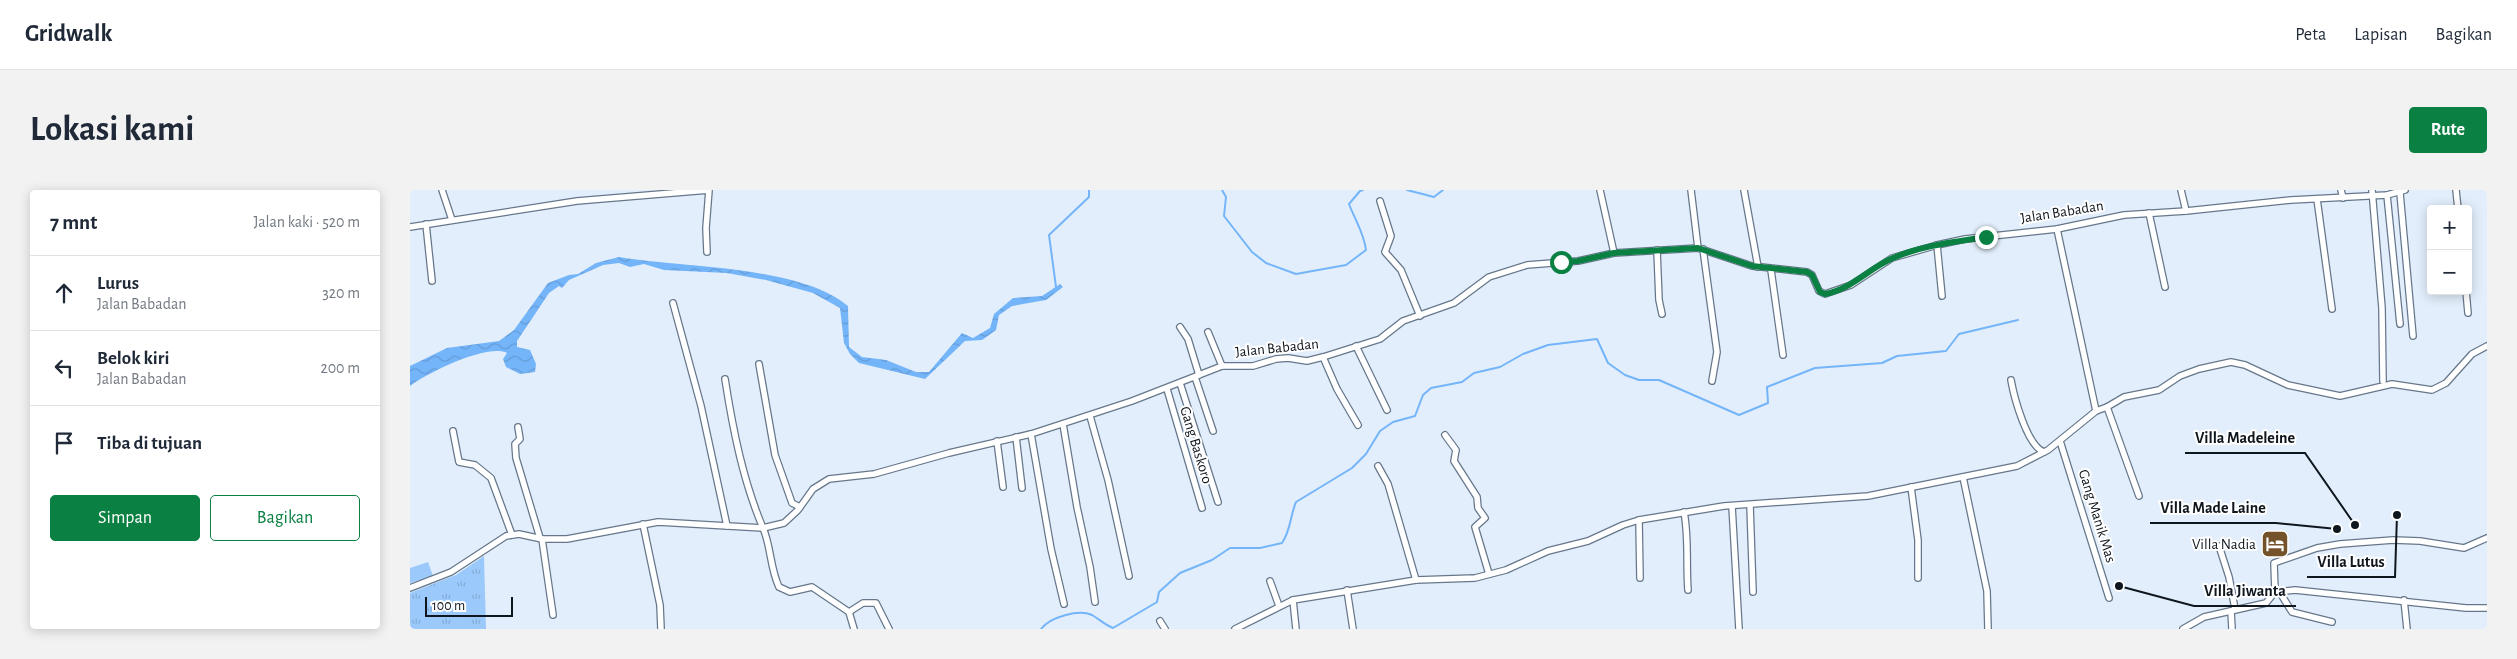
<!DOCTYPE html>
<html lang="id">
<head>
<meta charset="utf-8">
<style>
  :root { --surface:#fff; --page:#f2f2f3; --text:#1f2937; --muted:#747a83; --line:#e0e1e3; --accent:#0b8043 }
  body { margin:0; font-family:"Alegreya Sans",sans-serif; background:var(--page); color:var(--text) }
  .controls { position:absolute; right:15px; top:15px; display:grid; overflow:hidden; border-radius:5px; box-shadow:0 2px 12px #0003 }
  .controls button { width:45px; height:45px; display:grid; place-items:center; padding:0; border:0; border-bottom:1px solid var(--line); background:var(--surface); color:var(--text); font:25px sans-serif }
  .scale { position:absolute; left:15px; bottom:12px; width:88px; box-sizing:border-box; padding-left:5px; border:2px solid #0f161e; border-top:0; font-size:14px; line-height:18px; white-space:nowrap; color:#0f161e; -webkit-text-stroke:4px #fff; paint-order:stroke }
  .stop { position:absolute; width:15px; height:15px; margin:-11px; border:4px solid #0b8043; border-radius:50%; background:#fff }
  .stop.end { background:#0b8043; border-color:#fff; box-shadow:0 1px 5px #0008 }
  .list { margin:0; padding:0; list-style:none }
  h2 { display:flex; justify-content:space-between; align-items:center; height:65px; margin:0; padding:0 20px; font-size:21px }
  h2 small { font-size:16px; font-weight:400; color:var(--muted) }
  .list li { display:grid; grid-template-columns:32px 1fr auto; gap:15px; align-items:center; box-sizing:border-box; height:75px; padding:0 20px; border-top:1px solid var(--line) }
  .list b { display:block; font-size:19px; white-space:nowrap }
  .list p { margin:0; font-size:16px; white-space:nowrap; color:var(--muted) }
  .list em { font-size:16px; font-style:normal; color:var(--muted) }
  .actions { display:flex; gap:10px; padding:15px 20px }
  .actions a { flex:1; padding:11px 0; border:1px solid var(--accent); border-radius:5px; text-align:center; font-size:18px; color:var(--accent) }
  .actions .main { background:var(--accent); color:#fff }
  .icon { flex:none; width:28px; height:28px; fill:none; stroke:currentColor; stroke-width:2; stroke-linecap:round; stroke-linejoin:round }
  .map { position:relative; flex:none; width:2077px; height:439px; overflow:hidden; border-radius:5px }
  header { display:flex; align-items:center; gap:30px; box-sizing:border-box; height:70px; padding:0 25px; background:var(--surface); border-bottom:1px solid var(--line) }
  header strong { font-size:24px }
  nav { display:flex; gap:28px; margin-inline-start:auto; font-size:18px }
  .intro { display:flex; align-items:center; justify-content:space-between; box-sizing:border-box; height:120px; padding:0 30px }
  h1 { margin:0; font-size:35px }
  .button { padding:12px 22px; border-radius:5px; background:var(--accent); color:#fff; font-size:18px; font-weight:700 }
  main { display:flex; gap:30px; padding:0 30px }
  aside { flex:1; background:var(--surface); border-radius:5px; box-shadow:0 2px 12px #0003 }
  .map>svg:first-child { display:block }
  .grass { fill:url(#grass-tufts) }
  .pitch { fill:#9bc9fb }
  .water { fill:url(#water-waves) }
  .lines { fill:none; stroke-linecap:round; stroke-linejoin:round }
  .stream { stroke:#74b5fa; stroke-width:2 }
  .minor-casing { stroke:#66778b; stroke-width:8 }
  .minor { stroke:#fff; stroke-width:5.5 }
  .route { stroke:#0b8043; stroke-width:6 }
  .labels { text-anchor:middle; dominant-baseline:central; stroke-width:4; stroke-linejoin:round; paint-order:stroke }
  .street-label { font-size:15px; fill:#0f161e; stroke:#fff }
  .poi-label { font-size:15px; fill:#0f161e; stroke:#fff; text-anchor:end }
  .leader { fill:none; stroke:#0f161e; stroke-width:2 }
  .callout-dot { fill:#0f161e; stroke:#fff; stroke-width:2 }
  .callout-label { font-size:16px; text-anchor:middle; font-weight:bold; fill:#0f161e; stroke:#fff; stroke-width:4; stroke-linejoin:round; paint-order:stroke }
</style>
</head>
<body>
<header>
<strong>Gridwalk</strong>
<nav><a>Peta</a><a>Lapisan</a><a>Bagikan</a></nav>
</header>
<div class="intro"><h1>Lokasi kami</h1><a class="button">Rute</a></div>
<main>
<aside>
<h2>7 mnt<small>Jalan kaki · 520 m</small></h2>
<ul class="list">
<li><svg class="icon" aria-label="ahead" viewBox="0 0 24 24"><path d="M12 20V5M6 11l6-6 6 6"/></svg><div><b>Lurus</b><p>Jalan Babadan</p></div><em>320 m</em></li>
<li><svg class="icon" aria-label="left" viewBox="0 0 24 24"><path d="M17 20v-9H6M10 6l-5 5 5 5"/></svg><div><b>Belok kiri</b><p>Jalan Babadan</p></div><em>200 m</em></li>
<li><svg class="icon" aria-label="arrive" viewBox="0 0 24 24"><path d="M6 21V4h12l-3 4 3 4H6"/></svg><div><b>Tiba di tujuan</b></div></li>
</ul>
<div class="actions"><a class="main">Simpan</a><a>Bagikan</a></div>
</aside>
<div class="map">
<svg width="2077" height="439" viewBox="0 0 2077 439">
  <defs>
    <pattern id="grass-tufts" width="24" height="20" patternUnits="userSpaceOnUse" patternTransform="scale(1.25)"><rect width="24" height="20" fill="#9bc9fb"/><path d="M3 7l-1-3M5 7V3M7 7l1-3M15 17l-1-3M17 17v-4M19 17l1-3" fill="none" stroke="#84acd7"/></pattern>
    <pattern id="water-waves" width="16" height="10" patternUnits="userSpaceOnUse" patternTransform="scale(1.25)"><rect width="16" height="10" fill="#74b5fa"/><path d="M0 5q4-4 8 0t8 0" fill="none" stroke="#639bd6"/></pattern>
  </defs>
  <rect width="100%" height="100%" fill="#e2eefb"/>
  <polygon class="grass" points="74,366 76,439 0,439 0,403 46,385"/>
  <polygon class="pitch" points="18,372 23,386 0,393 0,378"/>
  <path class="water" d="M 209,67 C 272,78 389,75 438,116 L 439,157 L 452,167 L 476,170 L 506,182 L 519,182 L 552,143 L 563,148 L 580,138 L 584,124 L 603,108 L 632,106 L 650,94 L 653,97 L 636,110 L 602,116 L 589,125 L 586,140 L 572,150 L 555,151 L 515,189 L 449,173 L 440,164 L 434,153 L 430,118 L 403,103 L 356,90 L 317,83 L 254,80 L 234,74 L 220,77 L 209,73 L 193,75 L 159,90 L 152,98 L 149,96 L 139,103 L 107,151 L 107,157 L 120,160 L 126,174 L 125,182 L 110,184 L 96,177 L 93,169 L 97,163 C 78,153 17,183 0,196 L 0,176 L 37,158 L 89,151 L 104,140 L 138,93 L 159,85 L 168,84 L 186,73 Z"/>
  <g class="lines">
    <g class="stream">
      <path d="M 812,0 L 816,7 L 814,26 L 842,62 L 856,73 L 886,84 L 936,75 L 956,60 C 954,43 945,30 939,14 L 950,1 L 953,0"/>
      <polyline points="997,0 1024,7 1033,0"/>
      <polyline points="646,97 639,45 679,7 679,0"/>
      <path d="M 631,439 C 640,427 669,419 682,425 C 689,429 695,435 703,438 L 747,412 L 749,402 L 770,383 L 802,370 L 820,358 L 850,358 L 872,353 C 881,340 880,326 886,312 L 942,278 L 956,264 L 970,241 L 983,232 L 1005,226 L 1013,205 L 1021,198 L 1052,192 L 1064,183 L 1090,177 L 1113,164 L 1138,155 L 1187,149 L 1198,173 L 1215,185 L 1229,190 L 1249,190 L 1329,225 L 1358,213 L 1357,197 L 1405,178 L 1472,173 L 1487,166 L 1536,161 L 1549,144 L 1608,130"/>
    </g>
    <g class="minor-casing">
      <g id="minor">
        <polyline points="32,0 42,30"/>
        <polyline points="1190,0 1204,63"/>
        <polyline points="1281,0 1288,58"/>
        <polyline points="1334,0 1348,77"/>
        <polyline points="1771,0 1776,21"/>
        <polyline points="1931,0 1933,8"/>
        <polyline points="1962,0 1972,118 1973,191"/>
        <polyline points="2046,0 2048,19"/>
        <polyline points="1990,3 2003,146"/>
        <polyline points="1977,5 1990,134"/>
        <polyline points="1907,9 1922,119"/>
        <polyline points="970,11 981,46 975,62 991,80 1010,126"/>
        <polyline points="1739,23 1755,97"/>
        <polyline points="16,34 22,91"/>
        <polyline points="0,37 167,11 299,0 296,38 297,62"/>
        <polyline points="1647,39 1686,221"/>
        <polyline points="1527,55 1532,106"/>
        <polyline points="1293,59 1307,162 1302,191"/>
        <polyline points="1247,60 1249,110 1252,124"/>
        <polyline points="1361,80 1373,165"/>
        <polyline points="2056,101 2058,123"/>
        <polyline points="263,113 291,216 317,336"/>
        <polyline points="770,137 778,149 789,185"/>
        <polyline points="798,142 812,176"/>
        <polyline points="946,156 977,220"/>
        <polyline points="913,167 927,199 948,235"/>
        <polyline points="349,174 365,265 382,313 390,317"/>
        <polyline points="785,187 803,241"/>
        <path d="M 315,189 C 323,240 333,291 353,338 C 361,356 360,378 369,397 L 380,402 L 402,397 L 439,422 L 444,439"/>
        <path d="M 1601,190 C 1604,207 1617,256 1634,262"/>
        <polyline points="770,193 808,312"/>
        <polyline points="757,199 792,318"/>
        <polyline points="1697,217 1714,207 1749,200 1770,186 1789,179 1821,172 1835,175 1878,195 1930,206 1982,194 2022,200 2036,193 2062,164 2077,156"/>
        <polyline points="680,226 698,290 719,386"/>
        <polyline points="653,234 667,317 680,377 685,412"/>
        <polyline points="108,237 110,249 105,254 106,268 130,348"/>
        <polyline points="43,241 49,272 65,275 81,288 102,345"/>
        <polyline points="621,244 641,359 654,414"/>
        <polyline points="1035,245 1046,260 1044,271 1067,307 1068,318 1075,328 1065,337 1079,384"/>
        <polyline points="606,247 612,298"/>
        <polyline points="587,251 593,297"/>
        <polyline points="1650,251 1699,408"/>
        <polyline points="968,276 978,294 1006,390"/>
        <polyline points="1553,287 1577,401 1578,439"/>
        <polyline points="1501,297 1508,350 1508,388"/>
        <polyline points="1340,315 1343,402"/>
        <polyline points="1322,316 1329,439"/>
        <path d="M 1274,322 C 1279,348 1276,374 1278,400"/>
        <polyline points="1229,330 1230,388"/>
        <polyline points="233,334 250,415 251,439"/>
        <polyline points="132,349 143,425"/>
        <polyline points="1809,356 1819,387 1825,419"/>
        <polyline points="860,391 869,416"/>
        <polyline points="0,398 41,382 96,346 109,344 132,349 157,349 248,332 353,338 374,333 388,320 403,299 419,289 464,284 539,263 621,244 722,211 812,176 843,176 866,169 878,168 897,171 913,167 970,149 993,131 1044,113 1079,87 1117,75 1168,71 1204,63 1288,58 1342,76 1397,82 1402,85 1409,101 1415,104 1441,95 1482,68 1527,55 1555,49 1647,39 1714,25 1776,21 1881,10 1977,5 1995,0"/>
        <polyline points="937,400 943,439"/>
        <polyline points="1869,401 1882,422 1922,432"/>
        <polyline points="1865,402 1864,373 1907,358 1930,354 1983,350 2010,351 2054,358 2077,348"/>
        <polyline points="883,410 886,439"/>
        <polyline points="1994,410 1997,439"/>
        <polyline points="1821,421 1822,439"/>
        <polyline points="439,422 453,413 466,413 479,439"/>
        <polyline points="750,431 755,439"/>
        <polyline points="825,439 883,410 1006,390 1065,388 1096,380 1138,361 1178,351 1213,335 1229,330 1314,316 1458,306 1607,276 1638,260 1686,221 1697,217 1729,306"/>
        <polyline points="1773,439 1794,427 1856,413 1865,402 1885,400 2056,418 2077,418"/>
      </g>
    </g>
    <use href="#minor" class="minor"/>
  </g>
  <g class="lines">
    <path class="route" d="M 1151,72 L 1168,71 L 1204,63 L 1288,58 L 1342,76 L 1397,82 L 1402,85 L 1410,102 L 1415,104 C 1442,99 1459,78 1483,68 C 1513,55 1545,52 1576,47"/>
  </g>
  <defs>
    <g id="hotel-square" transform="scale(1.4375)"><rect x="-9" y="-9" width="18" height="18" rx="4" fill="#74532a" stroke="#fff"/><path d="M-6-4.5h1.5V1H6V5H4.5V3h-9V5H-6ZM-4 0a1.8 1.8 0 1 1 3.6 0ZM.5 0V-2.5h3Q6-2.5 6 0Z" fill="#fff"/></g>
  </defs>
  <g fill-rule="evenodd">
    <use href="#hotel-square" x="1865" y="354"/>
  </g>
  <g class="labels">
    <g class="street-label">
      <text transform="translate(1652 22) rotate(-9)">Jalan Babadan</text>
      <text transform="translate(867 158) rotate(-6)">Jalan Babadan</text>
      <text transform="translate(786 255) rotate(73)">Gang Baskoro</text>
      <text transform="translate(1687 326) rotate(73)">Gang Manik Mas</text>
    </g>
    <g class="poi-label">
      <text x="1846" y="354">Villa Nadia</text>
    </g>
  </g>
  <path class="leader" d="M1945 335L1895 263H1775M1927 339L1866 333H1740M1987 325L1985 387H1897M1709 396L1784 416H1886"/>
  <g class="callout-dot">
    <circle cx="1945" cy="335" r="5"/>
    <circle cx="1927" cy="339" r="5"/>
    <circle cx="1987" cy="325" r="5"/>
    <circle cx="1709" cy="396" r="5"/>
  </g>
  <g class="callout-label">
    <text x="1835" y="253">Villa Madeleine</text>
    <text x="1803" y="323">Villa Made Laine</text>
    <text x="1941" y="377">Villa Lutus</text>
    <text x="1835" y="406">Villa Jiwanta</text>
  </g>
</svg>
<div class="controls">
<button>+</button>
<button>−</button>
</div>
<div class="scale">100 m</div>
<div class="stop" style="left:1151px;top:72px"></div>
<div class="stop end" style="left:1576px;top:47px"></div>
</div>
</main>
</body>
</html>
